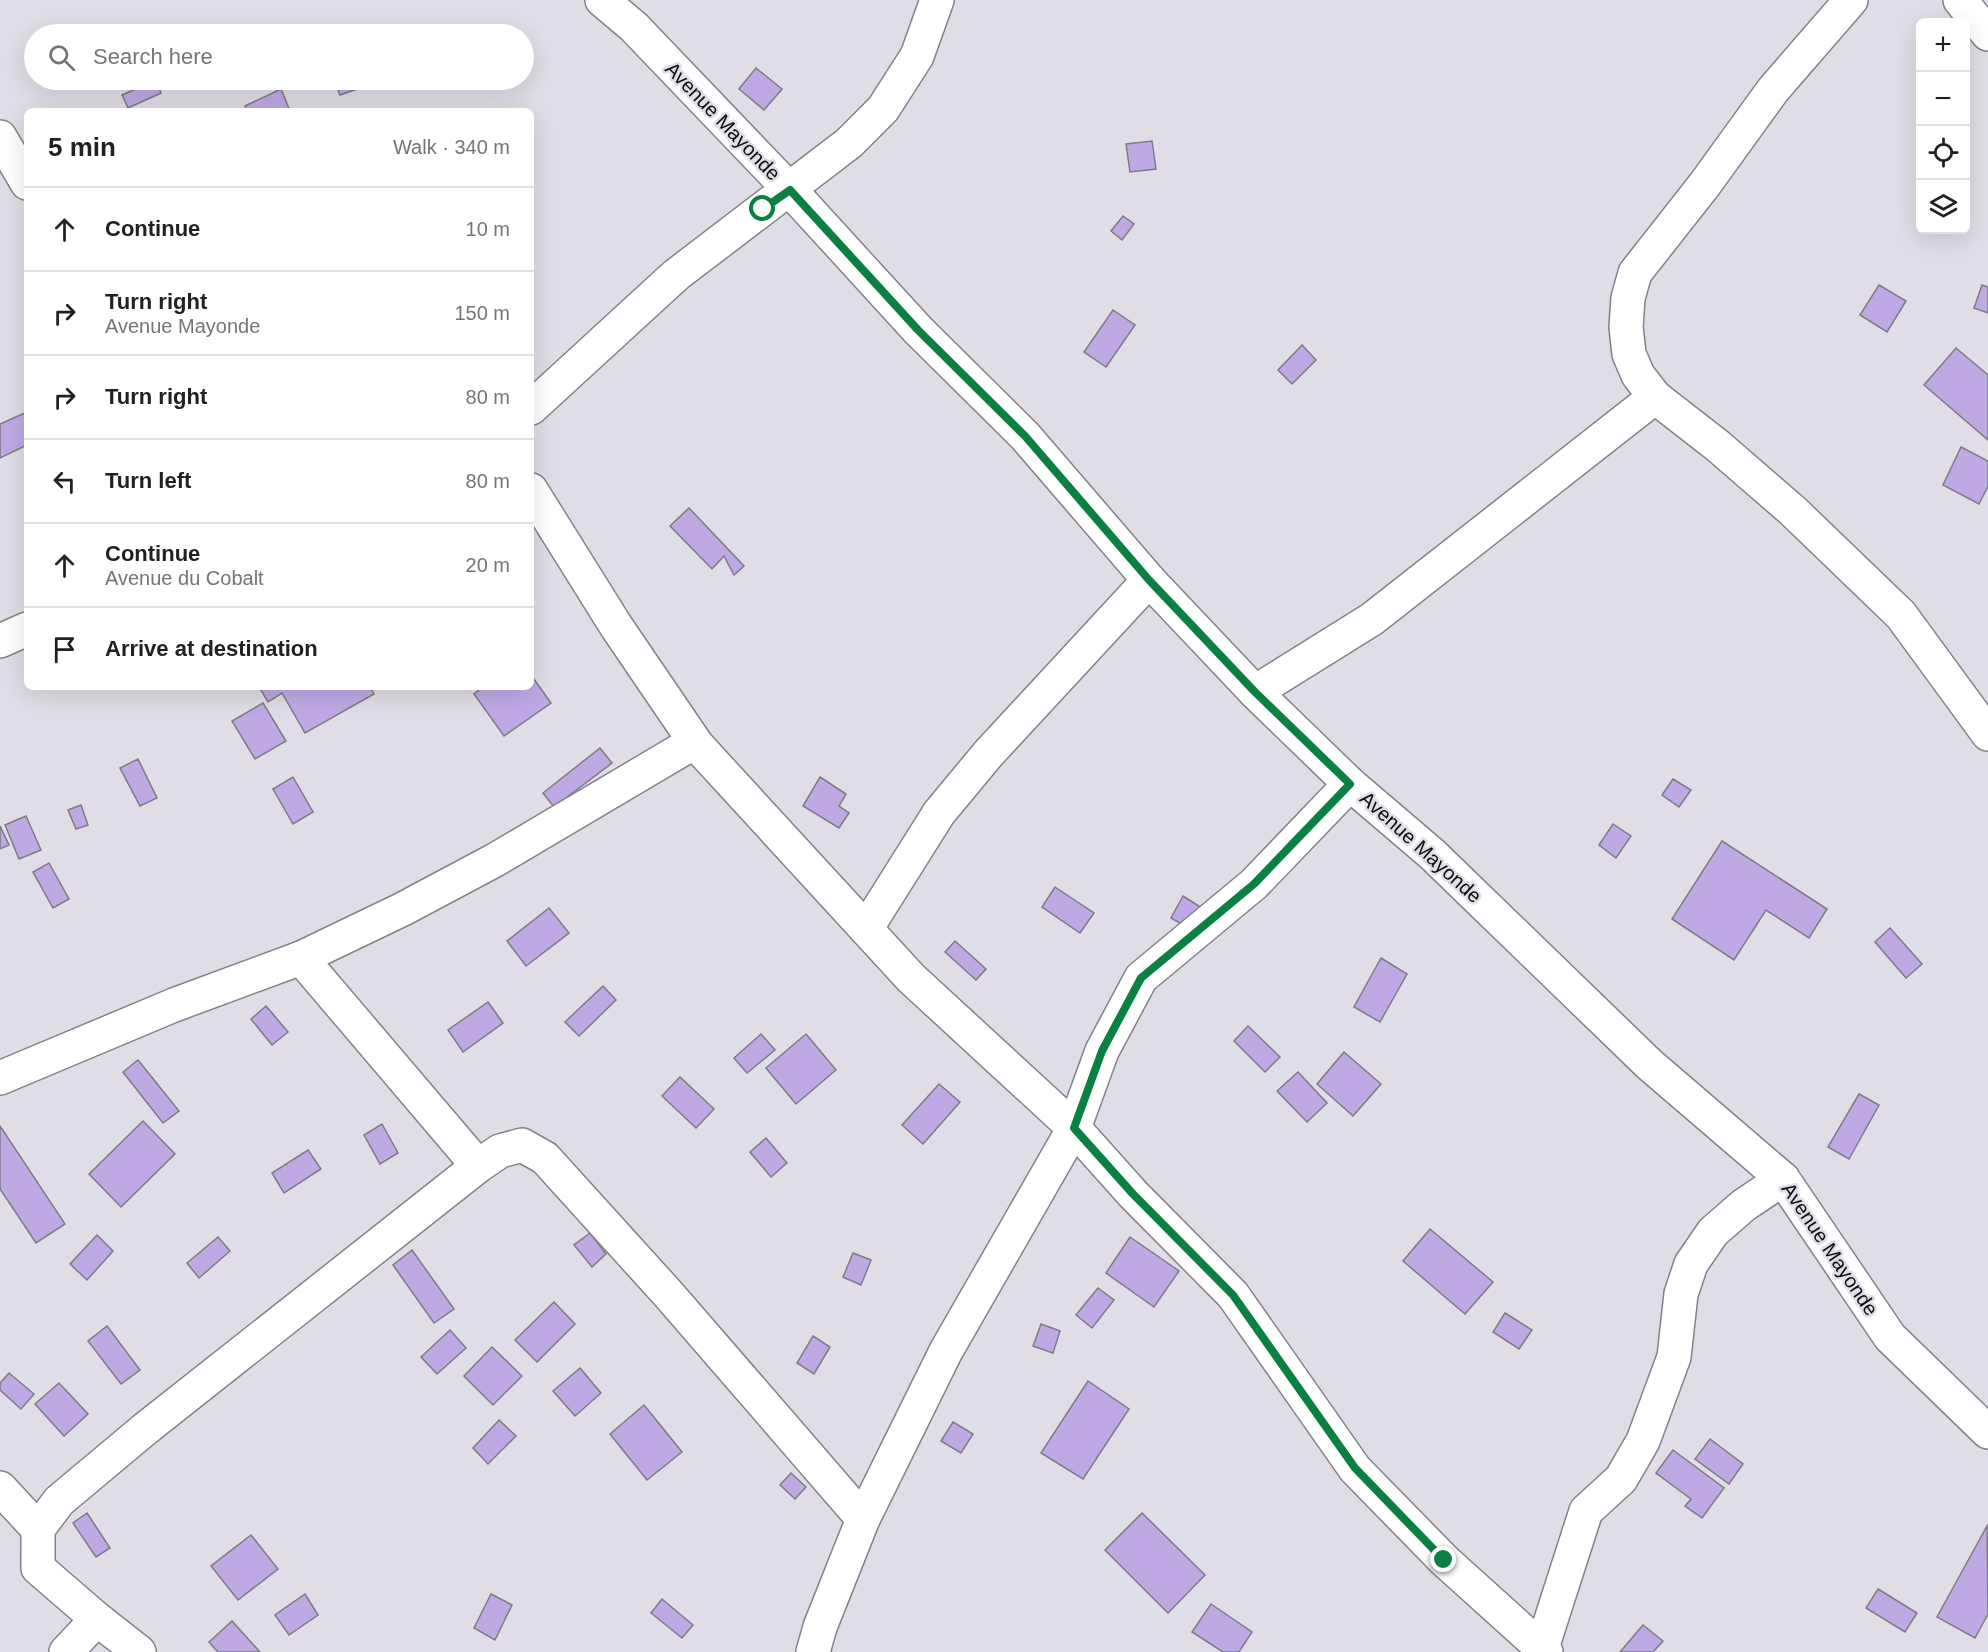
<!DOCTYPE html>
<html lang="en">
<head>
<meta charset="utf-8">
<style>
  :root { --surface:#fff; --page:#f6f6f6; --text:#202124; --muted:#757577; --line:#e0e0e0 }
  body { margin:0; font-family:Helvetica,sans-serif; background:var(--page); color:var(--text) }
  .controls { position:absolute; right:18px; top:18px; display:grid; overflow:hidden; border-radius:9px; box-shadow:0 6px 24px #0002 }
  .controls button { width:54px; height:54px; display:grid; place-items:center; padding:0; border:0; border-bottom:2px solid var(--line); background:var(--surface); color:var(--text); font:30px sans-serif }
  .stop { position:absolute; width:18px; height:18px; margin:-14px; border:4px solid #0b8043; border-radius:50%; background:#fff }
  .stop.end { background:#0b8043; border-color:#fff; box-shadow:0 2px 6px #0008 }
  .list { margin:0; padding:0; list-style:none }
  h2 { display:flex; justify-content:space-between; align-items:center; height:78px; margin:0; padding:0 24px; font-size:26px }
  h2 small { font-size:20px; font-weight:400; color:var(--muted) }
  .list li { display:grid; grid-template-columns:39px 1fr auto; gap:18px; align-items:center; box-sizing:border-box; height:84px; padding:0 24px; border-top:2px solid var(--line) }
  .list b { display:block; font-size:22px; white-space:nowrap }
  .list p { margin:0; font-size:20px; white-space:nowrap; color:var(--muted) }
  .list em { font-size:20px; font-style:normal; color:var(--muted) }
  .icon { flex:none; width:33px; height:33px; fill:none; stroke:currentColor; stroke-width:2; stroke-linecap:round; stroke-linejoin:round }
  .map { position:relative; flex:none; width:1988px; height:1652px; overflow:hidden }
  .search { position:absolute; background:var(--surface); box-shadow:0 6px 24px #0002; left:24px; top:24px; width:510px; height:66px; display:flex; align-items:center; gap:15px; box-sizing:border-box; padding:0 21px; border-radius:33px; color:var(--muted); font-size:22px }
  .panel { position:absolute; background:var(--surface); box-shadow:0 6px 24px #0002; left:24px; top:108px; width:510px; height:582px; border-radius:9px }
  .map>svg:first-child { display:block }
  .building { fill:#bfa9e5; stroke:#7e7b84; stroke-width:1.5 }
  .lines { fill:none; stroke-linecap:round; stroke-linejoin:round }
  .minor-casing { stroke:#848189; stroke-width:36 }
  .minor { stroke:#fff; stroke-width:33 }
  .route { stroke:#0b8043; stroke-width:8 }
  .labels { text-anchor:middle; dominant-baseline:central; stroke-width:5; stroke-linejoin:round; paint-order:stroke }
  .street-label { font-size:20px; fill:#0c0b0e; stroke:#e0dde6 }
</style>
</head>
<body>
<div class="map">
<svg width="1988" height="1652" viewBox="0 0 1988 1652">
  <rect width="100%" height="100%" fill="#e0dde6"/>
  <g class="building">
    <polygon points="756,68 782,89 764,110 739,89"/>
    <polygon points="156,80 161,93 128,108 122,95"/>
    <polygon points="334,80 383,80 340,95"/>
    <polygon points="281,89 290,111 247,111 245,106"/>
    <polygon points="1152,141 1156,169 1130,172 1126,144"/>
    <polygon points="1123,216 1134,224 1122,240 1111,231"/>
    <polygon points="1879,285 1906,301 1887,332 1860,315"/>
    <polygon points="1982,285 1988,287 1988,313 1974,308"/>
    <polygon points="1113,310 1135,325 1106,367 1084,352"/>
    <polygon points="1302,345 1316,360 1292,384 1278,370"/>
    <polygon points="1956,348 1988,375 1988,440 1924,385"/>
    <polygon points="27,412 27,445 0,458 0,424"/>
    <polygon points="1961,447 1988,461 1988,486 1979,504 1943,485"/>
    <polygon points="689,508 744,566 734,575 724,556 712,569 670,526"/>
    <polygon points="531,675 551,703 504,736 474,694 483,687 531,687"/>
    <polygon points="259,687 370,687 374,694 305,733 282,693 268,702"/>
    <polygon points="263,703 286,741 255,759 232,721"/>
    <polygon points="600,748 612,763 554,807 543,793"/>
    <polygon points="138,759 157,798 140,806 120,768"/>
    <polygon points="293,777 313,812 293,824 273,789"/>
    <polygon points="820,777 846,794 839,806 849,813 839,828 803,806"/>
    <polygon points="1673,779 1691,790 1679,807 1662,795"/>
    <polygon points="81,805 88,825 76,829 68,810"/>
    <polygon points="26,816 41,850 19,859 5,825"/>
    <polygon points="1613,824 1631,836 1616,858 1599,845"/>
    <polygon points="0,826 9,845 0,849"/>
    <polygon points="1722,841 1827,909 1809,938 1766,910 1734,960 1672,919"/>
    <polygon points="49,863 69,899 53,908 33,872"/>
    <polygon points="1055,887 1094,913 1080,933 1042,907"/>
    <polygon points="1183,896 1202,908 1190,929 1171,918"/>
    <polygon points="549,908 569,933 526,966 507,941"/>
    <polygon points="1890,928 1922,964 1906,978 1875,942"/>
    <polygon points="955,941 986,969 976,980 945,952"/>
    <polygon points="1381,958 1407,974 1380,1022 1354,1007"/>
    <polygon points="603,986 616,1000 579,1036 565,1022"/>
    <polygon points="488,1002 503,1023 463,1052 448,1030"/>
    <polygon points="266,1006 288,1032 272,1045 251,1019"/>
    <polygon points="1248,1026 1280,1057 1265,1072 1234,1041"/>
    <polygon points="761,1034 775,1050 747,1073 734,1058"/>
    <polygon points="806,1034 836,1070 796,1104 766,1068"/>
    <polygon points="1344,1052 1381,1084 1353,1116 1317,1084"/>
    <polygon points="138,1060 179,1111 163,1123 123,1072"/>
    <polygon points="1298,1072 1327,1103 1307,1122 1277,1091"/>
    <polygon points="680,1077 714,1109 696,1128 662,1096"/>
    <polygon points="939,1084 960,1102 923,1144 902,1125"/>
    <polygon points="1859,1094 1879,1105 1849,1159 1828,1147"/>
    <polygon points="143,1121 175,1154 121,1207 89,1174"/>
    <polygon points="382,1124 398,1153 380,1164 364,1135"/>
    <polygon points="0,1126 65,1224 36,1243 0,1189"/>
    <polygon points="766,1138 787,1163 771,1177 750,1152"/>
    <polygon points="308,1150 321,1169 284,1193 272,1173"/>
    <polygon points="1430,1229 1493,1282 1465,1314 1403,1261"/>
    <polygon points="590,1233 606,1254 592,1267 574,1245"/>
    <polygon points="97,1235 113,1251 87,1280 70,1264"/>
    <polygon points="218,1237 230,1251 199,1278 187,1263"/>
    <polygon points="1130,1237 1179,1271 1154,1307 1106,1273"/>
    <polygon points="412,1250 454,1309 434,1323 393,1265"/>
    <polygon points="853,1253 871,1260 861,1285 843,1277"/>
    <polygon points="1098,1288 1114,1300 1092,1328 1076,1315"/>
    <polygon points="554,1302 575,1324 537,1362 515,1340"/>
    <polygon points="1505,1313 1532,1330 1519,1349 1493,1332"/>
    <polygon points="1041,1324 1060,1331 1053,1353 1033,1346"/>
    <polygon points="107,1326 140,1370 121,1384 88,1341"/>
    <polygon points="450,1330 466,1348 437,1374 421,1357"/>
    <polygon points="813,1336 830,1347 814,1374 797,1363"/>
    <polygon points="492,1347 522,1376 493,1405 464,1376"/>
    <polygon points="580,1368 601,1393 575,1416 553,1391"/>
    <polygon points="9,1373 34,1394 21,1409 0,1390 0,1383"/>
    <polygon points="1088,1381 1129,1409 1083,1479 1041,1453"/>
    <polygon points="59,1383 88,1414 64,1436 35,1404"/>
    <polygon points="644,1405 682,1452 647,1480 610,1434"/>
    <polygon points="499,1420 516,1436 488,1464 473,1448"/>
    <polygon points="953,1422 973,1434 961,1453 941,1441"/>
    <polygon points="1710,1439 1743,1464 1729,1484 1695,1459"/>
    <polygon points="1673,1450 1724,1488 1702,1518 1685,1506 1691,1499 1656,1473"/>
    <polygon points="791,1473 806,1487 795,1499 780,1485"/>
    <polygon points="87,1513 110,1548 96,1557 73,1523"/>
    <polygon points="1142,1513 1205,1575 1168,1613 1105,1550"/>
    <polygon points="1987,1526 1988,1614 1975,1638 1937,1617"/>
    <polygon points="251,1535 278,1569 238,1600 211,1566"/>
    <polygon points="1878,1589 1917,1613 1905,1632 1866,1608"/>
    <polygon points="305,1594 318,1615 289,1635 275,1615"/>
    <polygon points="491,1594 512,1605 495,1640 474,1628"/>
    <polygon points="662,1599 693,1625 682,1638 651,1613"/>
    <polygon points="1211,1604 1252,1632 1239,1652 1223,1652 1192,1632"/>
    <polygon points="232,1621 260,1652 218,1652 209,1642"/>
    <polygon points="1643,1625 1663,1641 1653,1652 1620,1652"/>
  </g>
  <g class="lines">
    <g class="minor-casing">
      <g id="minor">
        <polyline points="602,0 634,27 790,190 918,330 1025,436 1149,580 1255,692 1350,784 1432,854 1649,1064 1783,1179 1890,1337 1988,1432"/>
        <polyline points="1851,0 1773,90 1705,184 1635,273 1628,298 1626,327 1629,354 1638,375 1655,397 1718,446 1793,511 1901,615 1988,734"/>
        <polyline points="1960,0 1988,34"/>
        <polyline points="0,137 27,183"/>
        <polyline points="531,408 676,275 849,143 883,109 917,56 937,0"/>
        <polyline points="531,490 616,626 697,745 911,978 1074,1128 1133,1194 1233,1295 1355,1469 1444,1560 1546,1652"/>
        <polyline points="0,641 27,629"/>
        <polyline points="1255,692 1372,619 1655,397"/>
        <polyline points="866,929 939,813 988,754 1149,580"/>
        <polyline points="301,958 478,1166"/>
        <polyline points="0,1078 174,1005 301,958 403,909 495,860 686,747 697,745"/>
        <polyline points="0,1488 38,1529"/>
        <polyline points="1542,1648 1586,1511 1621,1479 1643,1441 1674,1357 1681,1294 1691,1264 1713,1232 1744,1205 1783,1179"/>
        <polyline points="66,1652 97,1619"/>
        <polyline points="139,1652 97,1619 38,1568 38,1529 59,1501 145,1429 478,1166 500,1151 522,1145 545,1158 670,1296 863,1519"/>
        <polyline points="813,1652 820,1627 863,1519 946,1351 1074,1128 1102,1051 1141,978 1254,884 1350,784"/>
      </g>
    </g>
    <use href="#minor" class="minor"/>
  </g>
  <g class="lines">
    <polyline class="route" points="763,209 790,190 918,330 1025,436 1149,580 1255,692 1350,784 1254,884 1141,978 1102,1051 1074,1128 1133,1194 1233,1295 1355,1468 1444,1560"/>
  </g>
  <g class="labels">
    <g class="street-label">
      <text transform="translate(723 121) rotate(46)">Avenue Mayonde</text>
      <text transform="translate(1421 847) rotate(42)">Avenue Mayonde</text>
      <text transform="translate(1830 1249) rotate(56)">Avenue Mayonde</text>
    </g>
  </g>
</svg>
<div class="controls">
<button>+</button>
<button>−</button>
<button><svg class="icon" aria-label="locate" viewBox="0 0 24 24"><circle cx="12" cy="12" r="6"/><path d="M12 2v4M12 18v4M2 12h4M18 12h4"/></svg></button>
<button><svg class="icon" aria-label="layers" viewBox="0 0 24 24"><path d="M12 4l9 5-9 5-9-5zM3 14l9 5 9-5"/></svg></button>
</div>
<div class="stop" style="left:763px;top:209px"></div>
<div class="stop end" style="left:1444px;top:1560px"></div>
<div class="search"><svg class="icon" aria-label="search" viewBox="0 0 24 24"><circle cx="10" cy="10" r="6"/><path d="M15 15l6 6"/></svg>Search here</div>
<section class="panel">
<h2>5 min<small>Walk · 340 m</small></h2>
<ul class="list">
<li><svg class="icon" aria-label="ahead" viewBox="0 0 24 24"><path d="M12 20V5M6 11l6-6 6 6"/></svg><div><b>Continue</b></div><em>10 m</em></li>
<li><svg class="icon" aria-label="right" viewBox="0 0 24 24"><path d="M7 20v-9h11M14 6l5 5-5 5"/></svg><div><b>Turn right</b><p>Avenue Mayonde</p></div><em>150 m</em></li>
<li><svg class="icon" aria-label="right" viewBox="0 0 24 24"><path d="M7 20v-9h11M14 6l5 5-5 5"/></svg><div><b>Turn right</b></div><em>80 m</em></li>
<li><svg class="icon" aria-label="left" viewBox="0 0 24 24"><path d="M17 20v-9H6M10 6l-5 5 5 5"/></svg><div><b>Turn left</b></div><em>80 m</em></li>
<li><svg class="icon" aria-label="ahead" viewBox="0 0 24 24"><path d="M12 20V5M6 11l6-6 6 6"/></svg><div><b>Continue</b><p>Avenue du Cobalt</p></div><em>20 m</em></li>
<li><svg class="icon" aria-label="arrive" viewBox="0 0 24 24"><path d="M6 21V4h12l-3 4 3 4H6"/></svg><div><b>Arrive at destination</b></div></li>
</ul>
</section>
</div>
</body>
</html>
